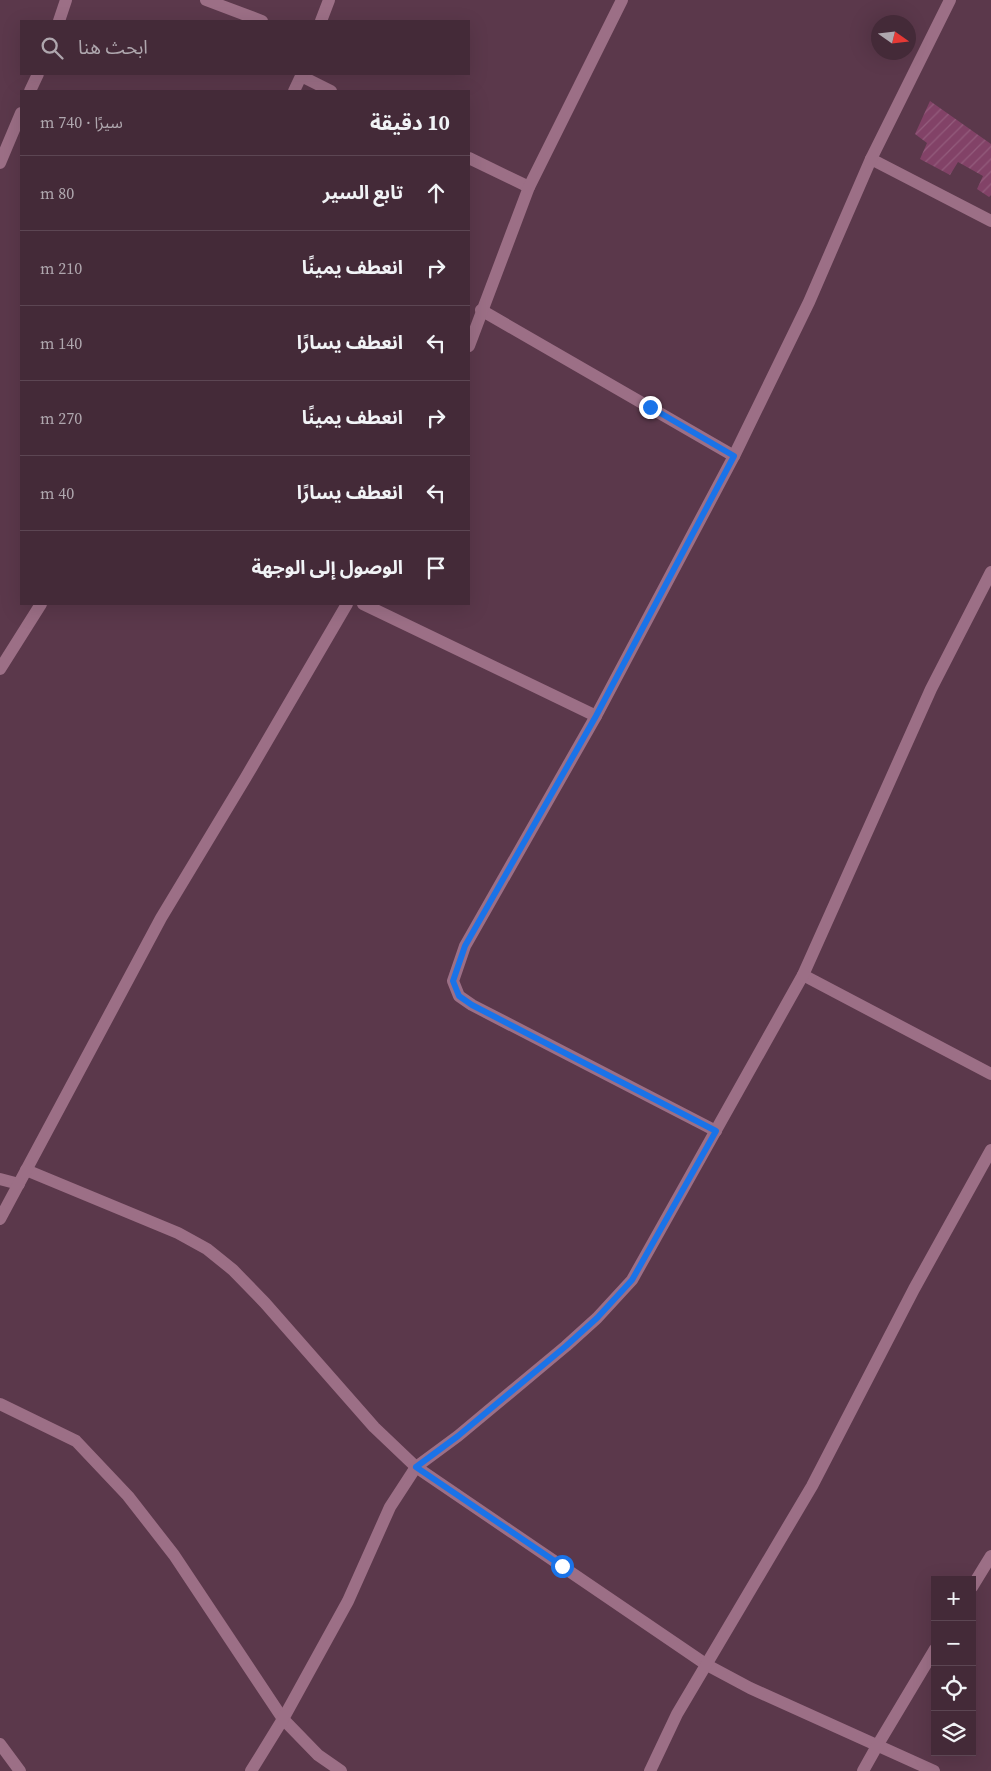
<!DOCTYPE html>
<html lang="ar">
<head>
<meta charset="utf-8">
<style>
  :root { --surface:#442a38; --page:#4e3643; --text:#f1f3f6; --muted:#afa7ae; --line:#5c4653 }
  body { margin:0; font-family:"Source Serif 4","Noto Sans Arabic",serif; background:var(--page); color:var(--text); direction:rtl }
  .controls { position:absolute; right:15px; bottom:15px; display:grid; overflow:hidden; border-radius:0px; box-shadow:0 5px 20px #0002 }
  .controls button { width:45px; height:45px; display:grid; place-items:center; padding:0; border:0; border-bottom:1px solid var(--line); background:var(--surface); color:var(--text); font:25px sans-serif }
  .compass { position:absolute; left:871px; top:15px; width:45px; height:45px; border-radius:50%; background:var(--surface); box-shadow:0 5px 20px #0002; rotate:104deg }
  .stop { position:absolute; width:15px; height:15px; margin:-11px; border:4px solid #1a73e8; border-radius:50%; background:#fff }
  .stop.end { background:#1a73e8; border-color:#fff; box-shadow:0 1px 5px #0008 }
  .list { margin:0; padding:0; list-style:none }
  h2 { display:flex; justify-content:space-between; align-items:center; height:65px; margin:0; padding:0 20px; font-size:21px }
  h2 small { font-size:16px; font-weight:400; color:var(--muted) }
  .list li { display:grid; grid-template-columns:32px 1fr auto; gap:15px; align-items:center; box-sizing:border-box; height:75px; padding:0 20px; border-top:1px solid var(--line) }
  .list b { display:block; font-size:19px; white-space:nowrap }
  .list em { font-size:16px; font-style:normal; color:var(--muted) }
  .icon { flex:none; width:28px; height:28px; fill:none; stroke:currentColor; stroke-width:2; stroke-linecap:round; stroke-linejoin:round }
  .map { position:relative; flex:none; width:991px; height:1771px; overflow:hidden; direction:ltr }
  .search { position:absolute; background:var(--surface); box-shadow:0 5px 20px #0002; left:20px; top:20px; width:450px; height:55px; display:flex; align-items:center; gap:12px; box-sizing:border-box; padding:0 18px; border-radius:0px; color:var(--muted); font-size:19px }
  .panel { position:absolute; background:var(--surface); box-shadow:0 5px 20px #0002; left:20px; top:90px; width:450px; height:515px; border-radius:0px; direction:rtl }
  .map>svg:first-child { display:block }
  .garden { fill:url(#garden-furrows) }
  .lines { fill:none; stroke-linecap:round; stroke-linejoin:round }
  .minor { stroke:#9c6f86; stroke-width:12 }
  .route { stroke:#1a73e8; stroke-width:6 }
</style>
</head>
<body>
<div class="map">
<svg width="991" height="1771" viewBox="0 0 991 1771">
  <defs>
    <pattern id="garden-furrows" width="10" height="10" patternUnits="userSpaceOnUse" patternTransform="scale(1.25)"><rect width="10" height="10" fill="#824267"/><path d="M-1 1l2-2M0 10L10 0M9 11l2-2" fill="none" stroke="#935c7c"/></pattern>
  </defs>
  <rect width="100%" height="100%" fill="#5b384b"/>
  <polygon class="garden" points="930,101 991,144 991,195 989,197 977,189 983,176 958,162 950,175 920,159 927,143 915,134"/>
  <g class="lines">
    <g class="minor">
      <polyline points="206,0 262,21"/>
      <polyline points="59,21 66,0"/>
      <polyline points="321,21 329,0"/>
      <polyline points="301,76 331,91"/>
      <polyline points="30,91 38,74"/>
      <polyline points="294,91 302,74"/>
      <polyline points="469,158 529,187"/>
      <polyline points="871,159 991,221"/>
      <polyline points="0,163 21,113"/>
      <polyline points="481,310 734,456"/>
      <polyline points="469,346 529,187 622,0"/>
      <polyline points="363,604 596,716"/>
      <polyline points="0,669 41,604"/>
      <polyline points="803,975 991,1074"/>
      <polyline points="716,1131 472,1005 459,996 453,981 465,946 596,716 734,456 809,302 871,159 950,0"/>
      <polyline points="26,1170 178,1233 207,1249 233,1270 265,1303 374,1427 416,1467 707,1665 750,1688 934,1771"/>
      <polyline points="0,1179 19,1184"/>
      <polyline points="0,1219 161,918 246,777 347,604"/>
      <polyline points="0,1404 76,1441 128,1496 174,1555 283,1719 318,1755 341,1771"/>
      <polyline points="972,1587 991,1556"/>
      <polyline points="0,1744 20,1771"/>
      <polyline points="251,1771 283,1719 348,1601 390,1507 416,1467 458,1436 566,1346 597,1318 632,1280 803,975 931,689 991,572"/>
      <polyline points="650,1771 677,1714 812,1486 914,1289 991,1150"/>
      <polyline points="863,1771 877,1746 935,1649"/>
    </g>
  </g>
  <g class="lines">
    <polyline class="route" points="562,1566 416,1467 458,1436 566,1346 597,1318 632,1280 716,1131 472,1005 459,996 453,981 465,946 596,716 734,456 650,407"/>
  </g>
</svg>
<div class="controls">
<button>+</button>
<button>−</button>
<button><svg class="icon" aria-label="locate" viewBox="0 0 24 24"><circle cx="12" cy="12" r="6"/><path d="M12 2v4M12 18v4M2 12h4M18 12h4"/></svg></button>
<button><svg class="icon" aria-label="layers" viewBox="0 0 24 24"><path d="M12 4l9 5-9 5-9-5zM3 14l9 5 9-5"/></svg></button>
</div>
<svg class="compass" viewBox="-18 -18 36 36"><path d="M0-13l5 13h-10z" fill="#e53935"/><path d="M0 13l5-13h-10z" fill="#afa7ae"/></svg>
<div class="stop" style="left:562px;top:1566px"></div>
<div class="stop end" style="left:650px;top:407px"></div>
<div class="search"><svg class="icon" aria-label="search" viewBox="0 0 24 24"><circle cx="10" cy="10" r="6"/><path d="M15 15l6 6"/></svg>ابحث هنا</div>
<section class="panel">
<h2>10 دقيقة<small>سيرًا · 740 m</small></h2>
<ul class="list">
<li><svg class="icon" aria-label="ahead" viewBox="0 0 24 24"><path d="M12 20V5M6 11l6-6 6 6"/></svg><div><b>تابع السير</b></div><em>80 m</em></li>
<li><svg class="icon" aria-label="right" viewBox="0 0 24 24"><path d="M7 20v-9h11M14 6l5 5-5 5"/></svg><div><b>انعطف يمينًا</b></div><em>210 m</em></li>
<li><svg class="icon" aria-label="left" viewBox="0 0 24 24"><path d="M17 20v-9H6M10 6l-5 5 5 5"/></svg><div><b>انعطف يسارًا</b></div><em>140 m</em></li>
<li><svg class="icon" aria-label="right" viewBox="0 0 24 24"><path d="M7 20v-9h11M14 6l5 5-5 5"/></svg><div><b>انعطف يمينًا</b></div><em>270 m</em></li>
<li><svg class="icon" aria-label="left" viewBox="0 0 24 24"><path d="M17 20v-9H6M10 6l-5 5 5 5"/></svg><div><b>انعطف يسارًا</b></div><em>40 m</em></li>
<li><svg class="icon" aria-label="arrive" viewBox="0 0 24 24"><path d="M6 21V4h12l-3 4 3 4H6"/></svg><div><b>الوصول إلى الوجهة</b></div></li>
</ul>
</section>
</div>
</body>
</html>
